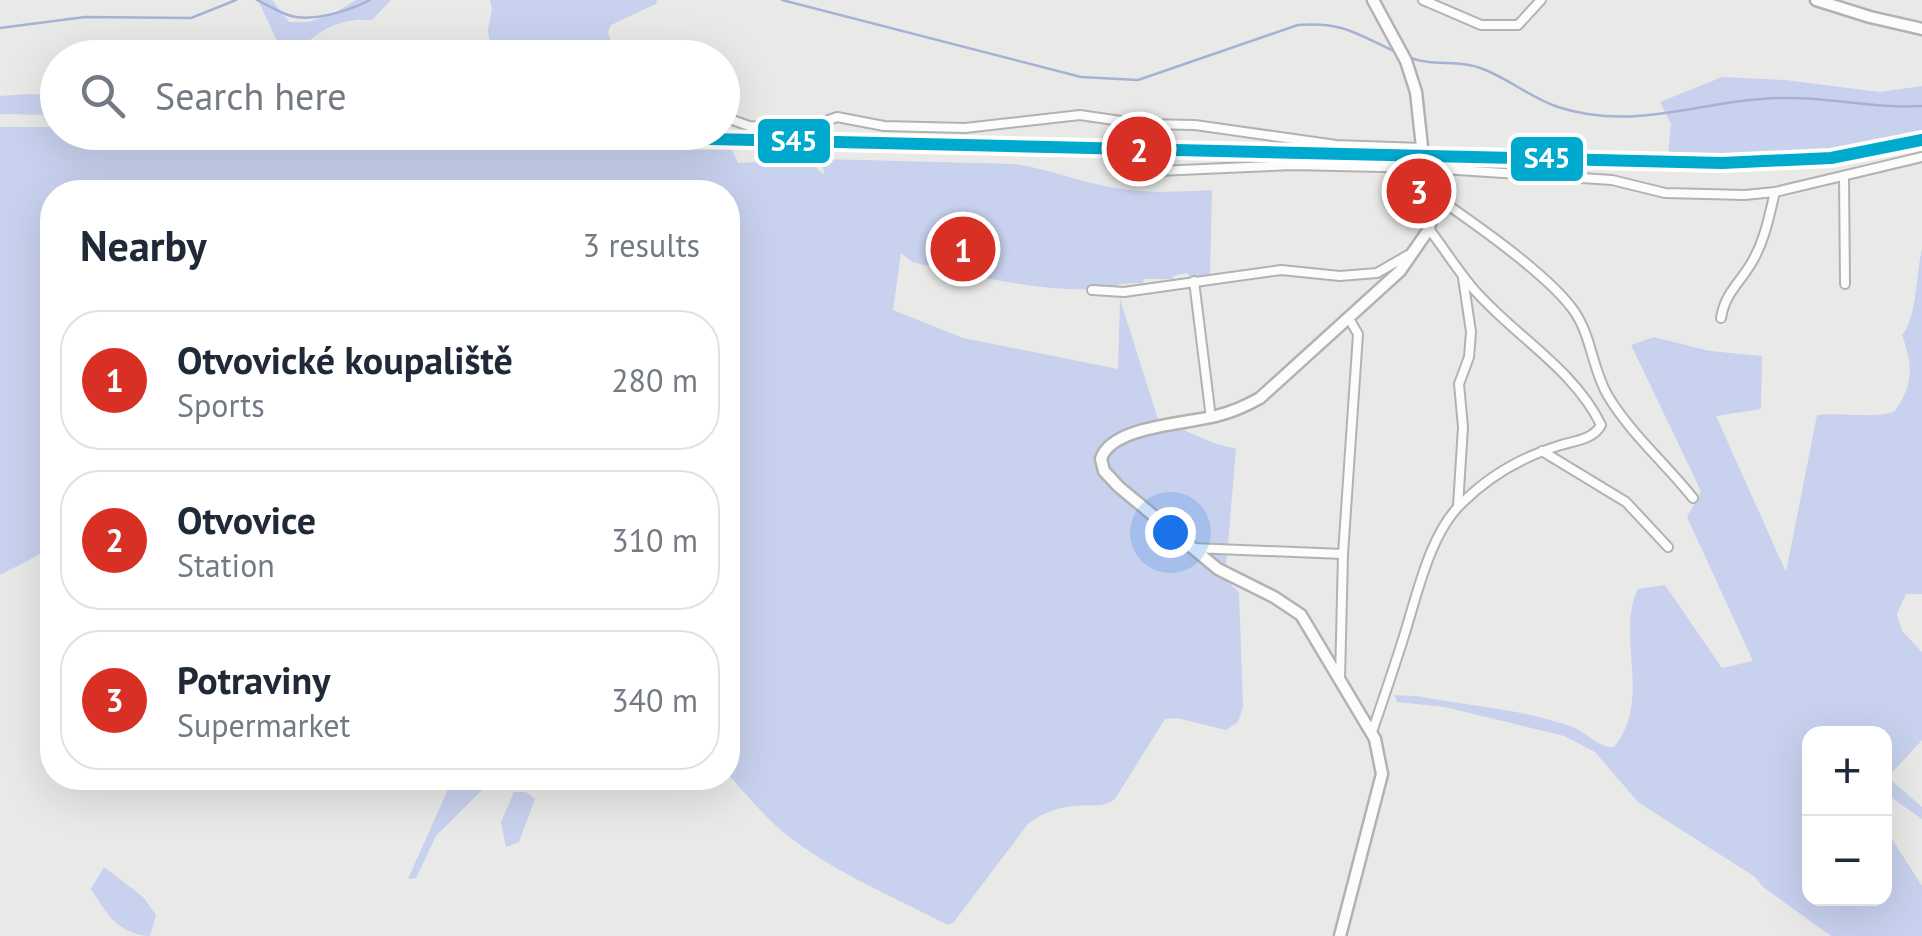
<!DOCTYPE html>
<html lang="en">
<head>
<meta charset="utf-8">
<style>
  :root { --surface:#fff; --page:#f6f6f7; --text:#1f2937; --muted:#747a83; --line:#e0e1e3; --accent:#d93025 }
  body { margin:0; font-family:"PT Sans",sans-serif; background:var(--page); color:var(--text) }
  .controls { position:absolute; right:30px; bottom:30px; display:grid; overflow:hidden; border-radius:20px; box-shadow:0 10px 40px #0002 }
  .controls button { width:90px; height:90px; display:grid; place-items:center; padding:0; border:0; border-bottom:2px solid var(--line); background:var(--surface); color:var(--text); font:50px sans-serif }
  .you { position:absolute; left:1170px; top:532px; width:35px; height:35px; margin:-25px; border:8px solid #fff; border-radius:50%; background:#1a73e8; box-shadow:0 0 0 15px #1a73e833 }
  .badge { display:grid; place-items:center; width:65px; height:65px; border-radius:50%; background:var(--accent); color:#fff; font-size:32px; font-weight:700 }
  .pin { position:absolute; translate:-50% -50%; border:5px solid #fff; box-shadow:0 2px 10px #0006 }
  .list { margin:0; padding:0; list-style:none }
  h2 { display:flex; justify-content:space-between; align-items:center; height:130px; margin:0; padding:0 40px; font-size:42px }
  h2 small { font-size:32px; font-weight:400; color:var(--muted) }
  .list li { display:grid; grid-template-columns:65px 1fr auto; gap:30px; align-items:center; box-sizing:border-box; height:140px; margin:0 20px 20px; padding:0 20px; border:2px solid var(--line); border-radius:40px }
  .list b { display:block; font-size:38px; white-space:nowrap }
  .list p { margin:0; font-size:32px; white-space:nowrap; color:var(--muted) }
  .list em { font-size:32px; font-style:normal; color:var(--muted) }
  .icon { flex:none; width:55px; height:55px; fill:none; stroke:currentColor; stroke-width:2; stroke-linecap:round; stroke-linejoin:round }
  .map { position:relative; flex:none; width:1922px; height:936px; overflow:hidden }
  .search { position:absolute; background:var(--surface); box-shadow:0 10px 40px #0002; left:40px; top:40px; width:700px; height:110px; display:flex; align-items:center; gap:25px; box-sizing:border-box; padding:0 35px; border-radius:55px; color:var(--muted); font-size:38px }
  .panel { position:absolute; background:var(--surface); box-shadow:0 10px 40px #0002; left:40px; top:180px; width:700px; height:610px; border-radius:40px }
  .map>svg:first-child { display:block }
  .green { fill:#c8d1ee }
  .water { fill:#a6b1d5 }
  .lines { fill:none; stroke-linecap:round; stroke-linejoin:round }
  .stream { stroke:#a6b1d5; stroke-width:2.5 }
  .street-casing { stroke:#b2b2b1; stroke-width:12 }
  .secondary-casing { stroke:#b2b2b1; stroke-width:15 }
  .street { stroke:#fcfcfc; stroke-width:8 }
  .secondary { stroke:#fcfcfc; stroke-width:10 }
  .rail-1-casing { stroke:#fff; stroke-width:20 }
  .rail-1 { stroke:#00a9ce; stroke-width:12 }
  .line-badge { stroke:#fff; stroke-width:4 }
  .badge-label { font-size:28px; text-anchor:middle; font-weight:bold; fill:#fff }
</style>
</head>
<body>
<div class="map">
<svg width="1922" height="936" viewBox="0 0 1922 936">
  <rect width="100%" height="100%" fill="#e9eae8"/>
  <g class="green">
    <path d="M 258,0 L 272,0 L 289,22 L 309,22 L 338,11 L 356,0 L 391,0 L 372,20 C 344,18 321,27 301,49 L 308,57 L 285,58 Z"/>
    <polygon points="490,0 657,0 656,4 611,25 608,32 616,56 622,57 481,57 491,54 488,29 492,9"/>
    <path d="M 1722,77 L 1785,80 L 1880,92 L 1922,86 L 1922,134 C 1837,155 1755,158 1668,155 L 1671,124 L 1660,102 Z"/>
    <polygon points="28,94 57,95 57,115 0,114 0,96"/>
    <path d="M 0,127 L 57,127 L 58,132 L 214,133 L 531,144 L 567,149 L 732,150 L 738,163 L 807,159 L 824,175 L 822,159 L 1015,164 C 1045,168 1071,179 1101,185 C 1138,194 1174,192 1212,190 L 1210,275 L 1189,276 L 1187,273 L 1173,276 L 1173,279 L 1144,279 L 1143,283 L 1119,284 L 1119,288 C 1053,295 977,277 912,262 L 901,253 L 893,310 L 963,338 L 1118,369 L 1120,299 L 1158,419 C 1186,429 1207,444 1236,448 L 1225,579 L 1239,592 L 1243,707 L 1238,722 L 1226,730 L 1177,718 L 1165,719 L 1115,799 C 1102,809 1090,804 1075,806 C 1057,807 1041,814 1028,824 L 953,923 L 948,925 C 894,897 829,870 782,831 C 762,814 745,793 728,774 L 728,192 L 52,192 L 52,548 L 0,575 Z"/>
    <path d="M 1922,249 L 1922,594 L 1906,594 L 1897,614 L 1902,631 L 1922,652 L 1922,740 L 1891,774 L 1891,780 L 1922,807 L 1922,819 L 1885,793 L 1884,734 L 1810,734 L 1810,898 L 1884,898 L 1885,828 L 1922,886 L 1922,936 L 1831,936 L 1763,887 L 1755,877 L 1638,802 L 1595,752 L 1564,736 L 1445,707 L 1397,702 L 1394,695 L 1416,696 C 1463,705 1529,710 1572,727 C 1589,733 1595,747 1614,747 C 1653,700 1615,635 1638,589 L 1665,585 L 1722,668 L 1753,661 L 1687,517 L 1701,491 L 1631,345 L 1654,337 L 1710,351 L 1762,356 L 1761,409 L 1716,416 L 1786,572 L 1817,415 C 1843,412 1869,419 1894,412 C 1914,385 1913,366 1902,335 C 1917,319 1916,273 1922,249 Z"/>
    <polygon points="453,778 486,778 482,790 436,836 416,878 408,879"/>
    <polygon points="514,792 526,792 535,799 519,842 506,847 501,822"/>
    <path d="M 104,867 L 143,897 L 156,915 L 150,936 C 118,934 107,914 91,889 Z"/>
  </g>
  <polygon class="water" points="934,226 997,237 991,272 928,261"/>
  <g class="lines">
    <g class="stream">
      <path d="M 257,0 C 267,5 277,11 288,15 C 311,23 349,11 370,0"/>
      <path d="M 782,0 L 1081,77 L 1138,80 L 1298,25 C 1345,22 1356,34 1396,52"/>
      <polyline points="0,28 85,17 191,18 236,0"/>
      <path d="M 1408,57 C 1433,67 1459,59 1483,69 C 1509,79 1531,98 1558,107 C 1638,133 1705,98 1785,98 C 1831,97 1876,109 1922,106"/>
    </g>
    <g class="street-casing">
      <g id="street">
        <polyline points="1423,0 1481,25 1518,25 1541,0"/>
        <polyline points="724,117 749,126 804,129 837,117 884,126 965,128 1080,115 1141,124 1195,125 1336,145 1422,148"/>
        <polyline points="1157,171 1292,165 1427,168 1612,180 1665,193 1745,195 1775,192 1922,157"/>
        <polyline points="1844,176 1845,284"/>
        <path d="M 1436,197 C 1474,223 1549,275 1574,311 C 1592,337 1592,369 1608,396 C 1631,434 1666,464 1693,498"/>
        <polyline points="1194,281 1211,418"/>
        <polyline points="1092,290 1124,292 1281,270 1340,276 1377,273 1408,255"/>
        <path d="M 1721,318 C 1725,293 1740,283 1752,262 C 1765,240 1769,216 1775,192"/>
        <polyline points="1542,451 1626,502 1668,547"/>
        <polyline points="1458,506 1463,427 1459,384 1469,357 1471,332 1463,278"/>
        <polyline points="1192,548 1343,554"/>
        <polyline points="1340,679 1343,554 1358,334 1348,317"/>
        <path d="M 1372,732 C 1383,700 1394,668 1404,636 C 1417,595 1430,533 1462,503 C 1489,476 1524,456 1561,445 C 1575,441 1594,439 1601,425 C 1573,367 1511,334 1471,286 C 1456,268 1443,247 1429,229"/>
      </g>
    </g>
    <g class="secondary-casing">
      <g id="secondary">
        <polyline points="1816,0 1870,17 1922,29"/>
        <path d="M 1340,936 L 1382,774 L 1375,739 L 1301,615 L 1274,597 L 1218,569 L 1119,487 L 1104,471 L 1101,459 C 1111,426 1186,424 1216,416 C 1232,412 1246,406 1260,398 L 1400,271 L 1429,229 L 1436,197 L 1423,156 L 1416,92 L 1406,61 L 1373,0"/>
      </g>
    </g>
    <use href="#street" class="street"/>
    <use href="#secondary" class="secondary"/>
    <g class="rail-1-casing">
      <polyline id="rail-1" points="417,132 1722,163 1831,158 1922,140"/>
    </g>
    <use href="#rail-1" class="rail-1"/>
  </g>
  <g class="line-badge">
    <rect x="756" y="117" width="76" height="48" rx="10" fill="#00a9ce"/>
    <rect x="1509" y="135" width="76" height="48" rx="10" fill="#00a9ce"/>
  </g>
  <g class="badge-label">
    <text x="794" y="151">S45</text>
    <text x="1547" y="168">S45</text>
  </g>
</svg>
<div class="controls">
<button>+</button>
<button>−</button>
</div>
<div class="you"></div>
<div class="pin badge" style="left:963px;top:249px">1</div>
<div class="pin badge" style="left:1139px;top:149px">2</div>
<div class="pin badge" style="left:1419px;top:191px">3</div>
<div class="search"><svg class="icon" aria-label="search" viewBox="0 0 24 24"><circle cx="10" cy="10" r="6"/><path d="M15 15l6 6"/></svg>Search here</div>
<section class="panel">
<h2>Nearby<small>3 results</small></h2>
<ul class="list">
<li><span class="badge">1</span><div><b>Otvovické koupaliště</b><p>Sports</p></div><em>280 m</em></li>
<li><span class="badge">2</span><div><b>Otvovice</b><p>Station</p></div><em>310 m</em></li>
<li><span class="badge">3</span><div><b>Potraviny</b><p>Supermarket</p></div><em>340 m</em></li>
</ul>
</section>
</div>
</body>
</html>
